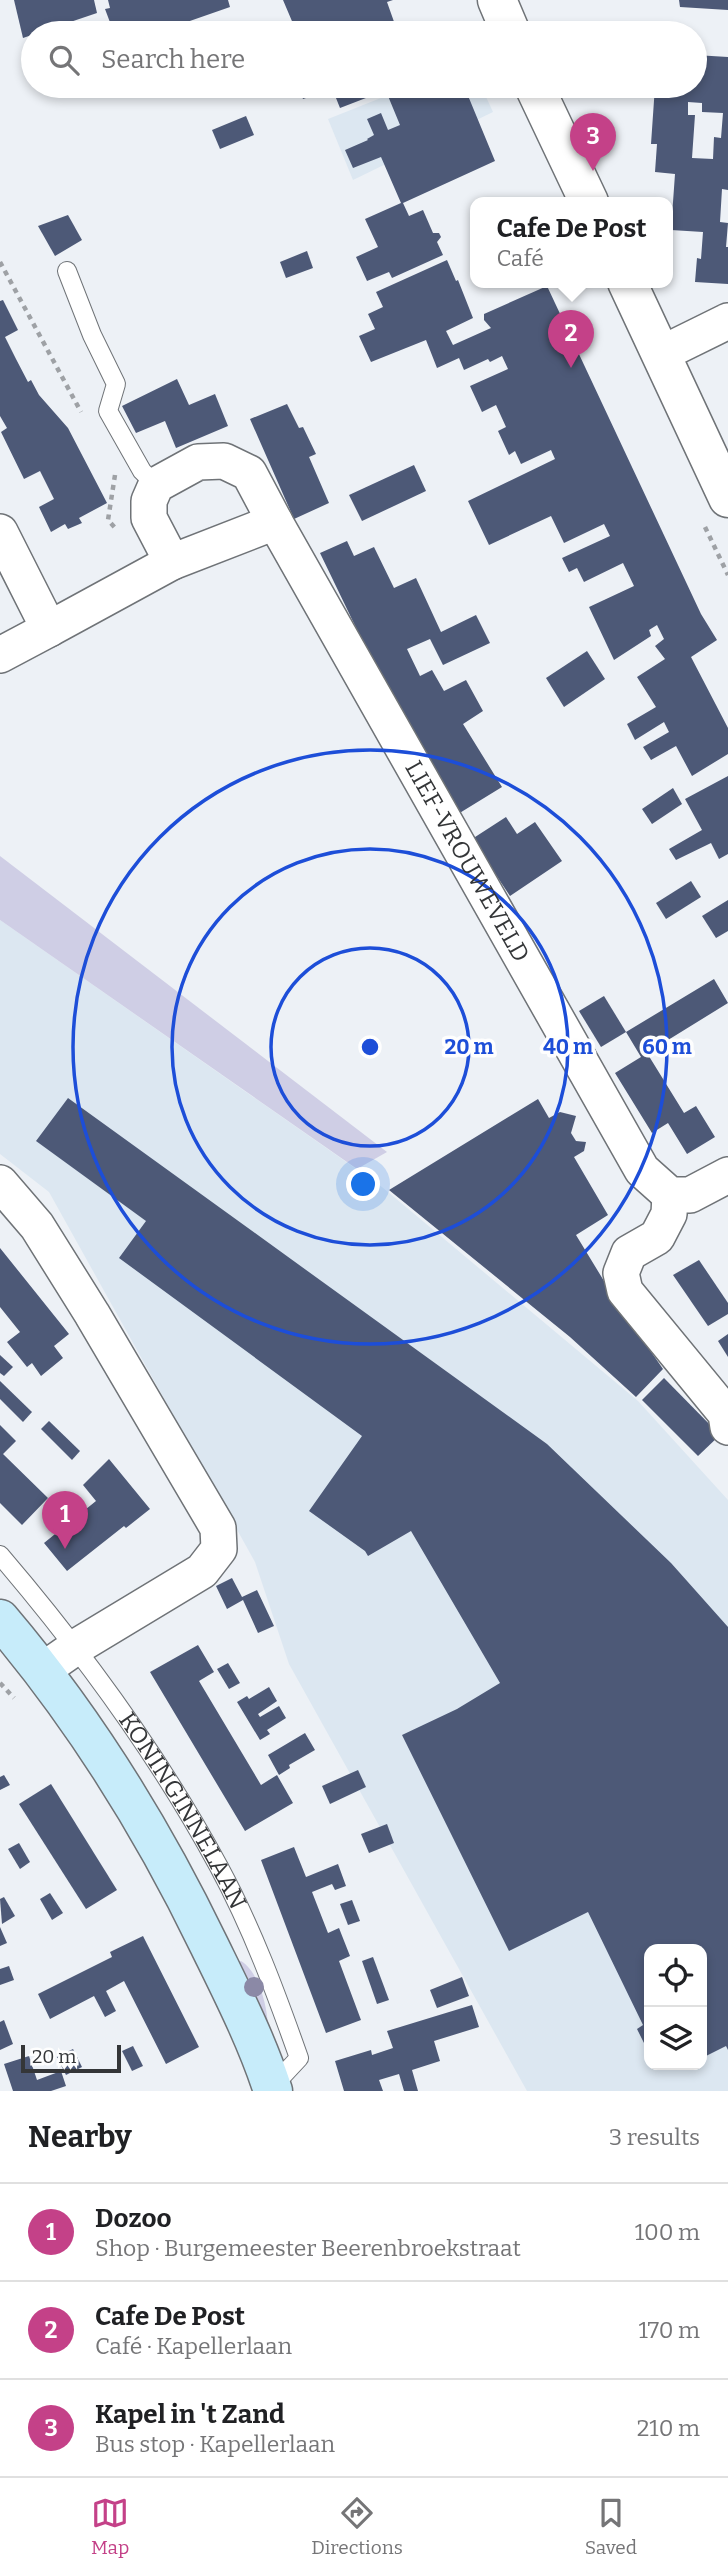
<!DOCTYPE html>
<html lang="en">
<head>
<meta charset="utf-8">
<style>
  :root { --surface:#fff; --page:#f6f6f6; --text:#202124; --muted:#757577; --line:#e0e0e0; --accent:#c44188 }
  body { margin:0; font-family:Bitter,serif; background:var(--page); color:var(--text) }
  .controls { position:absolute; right:21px; bottom:21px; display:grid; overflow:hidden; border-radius:14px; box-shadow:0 4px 10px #0003 }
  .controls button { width:63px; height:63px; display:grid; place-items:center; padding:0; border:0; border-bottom:2px solid var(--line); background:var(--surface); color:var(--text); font:35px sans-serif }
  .scale { position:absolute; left:21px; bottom:18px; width:100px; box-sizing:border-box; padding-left:7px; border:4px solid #343638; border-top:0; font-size:19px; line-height:24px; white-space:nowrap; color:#343638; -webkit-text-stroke:5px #fefefe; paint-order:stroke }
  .you { position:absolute; left:364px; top:1185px; width:24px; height:24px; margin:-18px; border:5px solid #fff; border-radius:50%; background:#1a73e8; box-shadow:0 0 0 10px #1a73e833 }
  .badge { display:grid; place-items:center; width:46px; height:46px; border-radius:50%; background:var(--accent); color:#fff; font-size:23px; font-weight:700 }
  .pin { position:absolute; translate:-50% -58px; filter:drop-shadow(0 2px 4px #0008) }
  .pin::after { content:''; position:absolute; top:37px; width:24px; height:21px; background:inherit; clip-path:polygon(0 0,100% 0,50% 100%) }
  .popup { position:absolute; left:470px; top:197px; width:203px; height:91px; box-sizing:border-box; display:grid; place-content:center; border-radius:14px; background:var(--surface); filter:drop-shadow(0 2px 5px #0005); font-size:23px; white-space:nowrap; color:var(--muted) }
  .popup b { font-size:26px; color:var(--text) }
  .popup::after { content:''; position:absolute; left:50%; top:100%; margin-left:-14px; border:14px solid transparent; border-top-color:var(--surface) }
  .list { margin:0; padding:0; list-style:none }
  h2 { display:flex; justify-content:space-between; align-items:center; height:91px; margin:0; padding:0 28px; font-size:30px }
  h2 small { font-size:23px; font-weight:400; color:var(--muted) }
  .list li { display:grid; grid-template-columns:46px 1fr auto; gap:21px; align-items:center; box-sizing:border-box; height:98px; padding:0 28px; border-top:2px solid var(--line) }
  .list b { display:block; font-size:26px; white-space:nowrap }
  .list p { margin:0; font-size:23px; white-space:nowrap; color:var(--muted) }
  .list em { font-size:23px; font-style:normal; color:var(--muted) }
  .icon { flex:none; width:38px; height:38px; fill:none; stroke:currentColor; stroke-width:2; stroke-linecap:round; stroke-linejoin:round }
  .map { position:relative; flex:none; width:728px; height:2091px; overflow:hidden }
  .search { position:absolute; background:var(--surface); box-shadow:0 4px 10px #0003; left:21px; right:21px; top:21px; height:77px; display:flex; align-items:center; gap:18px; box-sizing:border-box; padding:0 24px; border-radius:38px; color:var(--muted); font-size:26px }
  .sheet { height:385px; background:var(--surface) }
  nav { display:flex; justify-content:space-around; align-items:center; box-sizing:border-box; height:98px; border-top:2px solid var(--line); background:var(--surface); font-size:19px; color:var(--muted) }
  nav a { display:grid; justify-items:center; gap:4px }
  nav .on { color:var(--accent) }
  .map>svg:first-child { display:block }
  .built { fill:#dce7f1; fill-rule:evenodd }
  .green { fill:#cfcee5 }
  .building { fill:#4d5977; fill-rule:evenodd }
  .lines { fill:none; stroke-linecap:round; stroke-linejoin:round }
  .service-casing { stroke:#6f7377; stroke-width:20 }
  .minor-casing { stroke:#6f7377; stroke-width:38 }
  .tertiary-casing { stroke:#6f7377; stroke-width:41 }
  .secondary-casing { stroke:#6f7377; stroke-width:41 }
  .path { stroke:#9ea1a5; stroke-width:4.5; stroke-dasharray:5 5; stroke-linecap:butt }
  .service { stroke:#fff; stroke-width:18 }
  .minor { stroke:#fff; stroke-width:35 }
  .tertiary { stroke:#fff; stroke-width:38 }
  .secondary { stroke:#c7ecfa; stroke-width:38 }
  .tree { fill:#8b89a6 }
  .ring { fill:none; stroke:#1d4ed8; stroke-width:3.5 }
  .labels { text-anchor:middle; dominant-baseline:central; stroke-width:7; stroke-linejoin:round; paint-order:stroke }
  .street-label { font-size:24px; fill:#343638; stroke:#fefefe }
  .centre { fill:#1d4ed8; stroke:#fefefe; stroke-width:3.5 }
  .ring-label { font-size:21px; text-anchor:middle; font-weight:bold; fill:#1d4ed8; stroke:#fefefe; stroke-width:7; stroke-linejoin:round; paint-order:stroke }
</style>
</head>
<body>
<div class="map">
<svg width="728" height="2091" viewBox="0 0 728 2091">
  <rect width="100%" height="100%" fill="#edf1f6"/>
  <g class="built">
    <polygon points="411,86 481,86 493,112 353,180 328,119"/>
    <path d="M 0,920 L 382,1187 L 638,1401 L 728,1500 L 728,2091 L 527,2091 L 289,1664 L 255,1562 L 49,1192 L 0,1154 ZM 649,1949 L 702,1949 L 702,2065 L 649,2065 Z"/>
  </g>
  <g class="green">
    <polygon points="0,856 387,1152 357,1169 0,920"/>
    <path d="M 241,1961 C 259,1972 267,2006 268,2026 L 235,1963 Z"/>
  </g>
  <g class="building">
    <polygon points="14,0 94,0 97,13 23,38"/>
    <polygon points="108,0 228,0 230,7 164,30 165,33 114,33 105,9 110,8"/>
    <polygon points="283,0 393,0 387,2 398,33 297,33"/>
    <polygon points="679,0 728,0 728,10 680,7"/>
    <path d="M 695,55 L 728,57 L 728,190 L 722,189 L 720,222 L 728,223 L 726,247 L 728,247 L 728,284 L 695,282 L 697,258 L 701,259 L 703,232 L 671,230 L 675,174 L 655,172 L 657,144 L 651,144 L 655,86 L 695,86 ZM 688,102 L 702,103 L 702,112 L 723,113 L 721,138 L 714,137 L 713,159 L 692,158 L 695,115 L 688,115 Z"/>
    <polygon points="298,86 397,86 340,108 334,93 328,95 327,91 303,99"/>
    <polygon points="413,86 464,86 495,161 403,203 409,216 423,210 433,233 439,233 441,237 437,242 443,255 392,278 389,272 367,281 356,257 378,247 365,219 401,203 381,157 353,168 345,150 368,140 367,139 374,135 367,119 381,113 388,130 400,125 388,96"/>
    <polygon points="246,116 254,135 220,149 212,130"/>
    <polygon points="68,215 82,240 55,256 38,226"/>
    <polygon points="307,251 313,268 286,278 280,262"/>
    <polygon points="447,260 456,281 458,280 473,318 446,331 453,345 491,328 484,320 484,314 547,286 701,614 717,640 691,657 728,728 728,754 692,776 676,746 651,760 643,747 669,732 664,722 635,740 627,724 656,707 637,677 665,659 655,646 664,639 657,625 649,630 651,636 614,660 589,607 634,586 623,563 584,582 577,568 569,572 562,558 610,536 604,524 564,543 551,516 489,545 468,501 555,459 551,450 521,464 515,451 509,455 498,431 506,427 496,405 482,412 470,386 508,369 502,356 490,362 488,359 464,370 459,358 437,368 426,340 371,362 359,336 375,329 368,314 383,307 376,292"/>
    <polygon points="3,300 18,330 5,337 16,359 28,382 31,380 39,395 68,428 107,503 79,518 82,523 68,529 65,524 51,532 39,507 54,499 40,471 24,479 1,432 7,428 0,416 0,301"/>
    <polygon points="177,379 189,405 215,394 228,426 176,448 165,421 136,433 122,406"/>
    <polygon points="287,404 299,428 303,427 316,454 309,457 329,503 294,519 250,419"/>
    <polygon points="414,465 426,491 362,521 349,495"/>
    <polygon points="347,541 354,556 374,547 394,588 416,578 441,632 476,615 490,643 443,665 430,639 407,649 420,676 432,670 444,691 466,680 483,711 463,724 502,787 458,814 374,665 320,553"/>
    <polygon points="587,651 605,679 564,707 546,678"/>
    <polygon points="728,776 728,854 719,859 711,843 676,860 669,849 702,830 685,799"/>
    <polygon points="673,788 682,804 652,824 642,809"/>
    <polygon points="506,817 517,834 535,822 562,861 510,896 472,839"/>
    <polygon points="691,881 701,897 666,919 656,903"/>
    <polygon points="728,900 728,931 716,938 702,916"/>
    <polygon points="714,979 728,1003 647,1053 684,1113 696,1106 715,1137 687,1154 668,1123 652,1133 615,1073 641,1057 626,1032"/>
    <polygon points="604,996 626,1032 601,1047 579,1011"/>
    <polygon points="68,1098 547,1444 671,1563 728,1627 728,2050 726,2046 702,2058 702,1949 649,1949 649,2045 646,2047 637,2029 643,2025 588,1912 509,1951 402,1735 457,1709 500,1683 411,1531 368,1556 365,1551 309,1511 362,1436 119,1258 146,1221 36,1141"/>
    <polygon points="538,1099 549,1118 560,1112 576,1116 571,1133 576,1141 586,1142 584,1151 574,1157 608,1215 576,1235 618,1304 663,1369 636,1397 570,1337 389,1190"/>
    <polygon points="0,1248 69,1334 54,1346 63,1358 41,1376 32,1363 27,1367 7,1342 20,1332 0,1307"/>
    <polygon points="699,1260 728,1303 728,1314 708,1326 673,1275"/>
    <polygon points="728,1334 728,1357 718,1341"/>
    <polygon points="0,1355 13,1367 4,1376 0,1373"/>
    <polygon points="664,1378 720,1435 698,1456 642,1400"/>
    <polygon points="0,1381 32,1412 23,1422 0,1399"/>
    <polygon points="49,1421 80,1451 72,1460 41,1429"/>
    <polygon points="0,1425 16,1441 3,1454 48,1498 22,1525 0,1503"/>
    <polygon points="109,1459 150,1509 126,1528 124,1526 67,1571 44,1543 96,1501 83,1485"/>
    <polygon points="232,1578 242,1597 257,1590 274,1626 258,1633 243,1600 227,1609 216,1586"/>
    <polygon points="198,1645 214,1672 199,1681 261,1785 277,1775 293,1803 245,1831 150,1672"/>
    <polygon points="228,1663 240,1683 229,1689 217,1669"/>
    <polygon points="269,1687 277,1701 258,1714 260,1717 279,1706 286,1718 267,1730 270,1734 260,1740 237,1702 247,1696 249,1699"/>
    <polygon points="305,1733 315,1750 289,1765 290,1768 279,1775 268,1755"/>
    <polygon points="358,1770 366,1787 330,1804 322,1786"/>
    <polygon points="4,1775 10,1785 0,1790 0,1777"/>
    <polygon points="51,1784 117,1890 86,1909 19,1804"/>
    <polygon points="387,1824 394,1843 369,1853 361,1834"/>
    <polygon points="19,1843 30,1862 20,1869 8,1849"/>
    <polygon points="294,1847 306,1877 338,1864 346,1886 335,1890 332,1884 312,1892 328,1933 339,1928 350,1956 339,1961 361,2020 326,2033 261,1860"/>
    <polygon points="50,1893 63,1913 52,1920 40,1899"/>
    <polygon points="4,1897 15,1916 2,1924 0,1899"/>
    <polygon points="352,1900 360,1921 348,1925 340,1904"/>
    <polygon points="0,1927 7,1943 0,1946"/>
    <polygon points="143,1936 199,2047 166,2064 124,1981 106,1991 116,2011 105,2017 94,1996 50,2019 38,1994 112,1957 110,1952"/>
    <polygon points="373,1957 389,2000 377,2004 362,1961"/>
    <polygon points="9,1966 14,1980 0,1985 0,1969"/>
    <polygon points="462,1977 469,1996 437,2008 430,1990"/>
    <polygon points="472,2005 479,2027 434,2041 440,2061 412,2070 418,2091 404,2091 399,2074 379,2080 383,2091 344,2091 335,2061 371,2050 372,2055 393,2048 387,2031"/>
    <polygon points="4,2020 13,2044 0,2050 0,2022"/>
    <polygon points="133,2046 143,2066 132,2071 122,2051"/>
    <polygon points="73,2049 82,2067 66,2075 57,2057"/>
    <polygon points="29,2056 37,2080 61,2071 66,2086 51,2091 13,2091 4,2064"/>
  </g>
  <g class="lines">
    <g class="service-casing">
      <g id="service">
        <polyline points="67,271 92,335 116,384 108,411 142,471 156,485"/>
        <path id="s1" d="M 0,1555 C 82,1651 159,1756 219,1867 C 252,1928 276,1993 299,2058 L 272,2087"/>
      </g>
    </g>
    <g class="minor-casing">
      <g id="minor">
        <polyline points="661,354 728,321"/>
        <polygon points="224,461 249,473 275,522 172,562 149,518 149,501 156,485 198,462"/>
        <path id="s2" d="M 275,522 L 642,1170 L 670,1195 L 690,1195 L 728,1175"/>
        <polyline points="0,532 49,629 0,655"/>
        <polyline points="49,629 172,562"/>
        <polyline points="0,1183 37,1226 92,1314 218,1528 219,1549 202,1571 76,1647 43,1670"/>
        <polyline points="670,1195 669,1214 657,1237 629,1253 621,1273 625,1291 726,1414 728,1427"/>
      </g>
    </g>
    <g class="tertiary-casing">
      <g id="tertiary">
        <polyline points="497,0 511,33"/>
        <polyline points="534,86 589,202"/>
        <polyline points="627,282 728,498"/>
      </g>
    </g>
    <g class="secondary-casing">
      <path id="secondary" d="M 0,1619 C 85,1719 152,1827 209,1945 C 232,1992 257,2041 273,2091"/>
    </g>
    <g class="path">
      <polyline points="0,262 81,412"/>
      <polyline points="115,475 108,520 116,529"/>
      <polyline points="705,527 728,575"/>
      <polyline points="0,1683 14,1698"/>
    </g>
    <use href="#service" class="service"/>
    <use href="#minor" class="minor"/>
    <use href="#tertiary" class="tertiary"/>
    <use href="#secondary" class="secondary"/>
  </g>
  <circle class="tree" cx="254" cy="1987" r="10"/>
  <g class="ring">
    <circle cx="370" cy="1047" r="99"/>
    <circle cx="370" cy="1047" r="198"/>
    <circle cx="370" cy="1047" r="297"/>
  </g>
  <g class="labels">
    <g class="street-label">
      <text stroke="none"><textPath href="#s2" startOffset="390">LIEF-VROUWEVELD</textPath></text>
      <text stroke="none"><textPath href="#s1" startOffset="315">KONINGINNELAAN</textPath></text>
    </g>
  </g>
  <circle cx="370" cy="1047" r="10" class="centre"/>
  <g class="ring-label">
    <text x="469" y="1054">20 m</text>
    <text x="568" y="1054">40 m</text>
    <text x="667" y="1054">60 m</text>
  </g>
</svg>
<div class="controls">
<button><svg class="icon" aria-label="locate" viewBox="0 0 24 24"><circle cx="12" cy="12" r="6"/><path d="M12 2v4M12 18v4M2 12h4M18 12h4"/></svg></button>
<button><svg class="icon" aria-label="layers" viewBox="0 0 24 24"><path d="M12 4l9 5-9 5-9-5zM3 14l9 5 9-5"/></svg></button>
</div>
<div class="scale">20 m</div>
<div class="you"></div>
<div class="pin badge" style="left:65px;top:1549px">1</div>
<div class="pin badge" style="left:571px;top:368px">2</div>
<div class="popup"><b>Cafe De Post</b>Café</div>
<div class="pin badge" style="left:593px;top:171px">3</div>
<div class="search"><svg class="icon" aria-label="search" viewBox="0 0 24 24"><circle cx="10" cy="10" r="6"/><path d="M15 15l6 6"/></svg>Search here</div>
</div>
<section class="sheet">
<h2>Nearby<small>3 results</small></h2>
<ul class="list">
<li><span class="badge">1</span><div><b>Dozoo</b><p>Shop · Burgemeester Beerenbroekstraat</p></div><em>100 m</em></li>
<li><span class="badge">2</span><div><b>Cafe De Post</b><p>Café · Kapellerlaan</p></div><em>170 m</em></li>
<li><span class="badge">3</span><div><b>Kapel in 't Zand</b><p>Bus stop · Kapellerlaan</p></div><em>210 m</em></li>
</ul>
</section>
<nav>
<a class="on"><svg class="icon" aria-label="map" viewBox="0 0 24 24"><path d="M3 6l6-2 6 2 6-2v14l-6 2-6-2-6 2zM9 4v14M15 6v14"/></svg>Map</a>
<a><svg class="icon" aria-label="directions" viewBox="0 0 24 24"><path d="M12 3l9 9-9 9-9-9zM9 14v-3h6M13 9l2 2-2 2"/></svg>Directions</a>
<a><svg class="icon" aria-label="saved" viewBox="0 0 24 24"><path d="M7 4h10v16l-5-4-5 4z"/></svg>Saved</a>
</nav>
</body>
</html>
